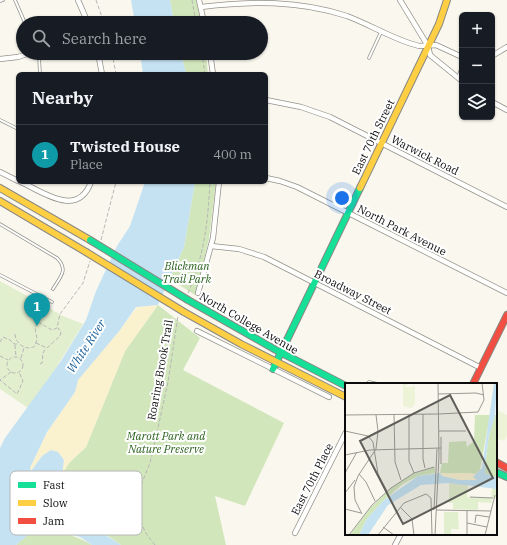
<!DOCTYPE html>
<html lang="en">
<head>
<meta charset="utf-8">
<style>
  :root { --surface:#171b24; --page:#242831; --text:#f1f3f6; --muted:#9ea1a6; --line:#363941; --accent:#d93025 }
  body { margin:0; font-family:"IBM Plex Serif",serif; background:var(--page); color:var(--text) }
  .controls { position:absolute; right:12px; top:12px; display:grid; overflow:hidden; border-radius:6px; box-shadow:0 1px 3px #0004 }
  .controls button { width:36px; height:36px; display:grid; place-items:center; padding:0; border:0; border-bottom:1px solid var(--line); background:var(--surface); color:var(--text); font:20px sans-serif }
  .you { position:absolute; left:342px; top:198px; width:14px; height:14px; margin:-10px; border:3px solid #fff; border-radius:50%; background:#1a73e8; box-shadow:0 0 0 6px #1a73e833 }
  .badge { display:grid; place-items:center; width:26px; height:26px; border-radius:50%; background:var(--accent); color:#fff; font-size:13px; font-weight:700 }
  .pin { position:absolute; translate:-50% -33px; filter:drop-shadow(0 1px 2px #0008) }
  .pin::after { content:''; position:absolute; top:21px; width:14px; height:12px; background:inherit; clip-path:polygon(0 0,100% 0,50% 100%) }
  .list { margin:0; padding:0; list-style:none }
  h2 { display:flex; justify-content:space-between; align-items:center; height:52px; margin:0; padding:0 16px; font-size:17px }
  h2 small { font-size:13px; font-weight:400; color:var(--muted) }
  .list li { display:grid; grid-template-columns:26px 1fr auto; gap:12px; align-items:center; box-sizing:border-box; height:60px; padding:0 16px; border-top:1px solid var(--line) }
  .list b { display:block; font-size:15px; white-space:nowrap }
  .list p { margin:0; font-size:13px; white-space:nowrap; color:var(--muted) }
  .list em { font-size:13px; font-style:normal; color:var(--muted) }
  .icon { flex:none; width:22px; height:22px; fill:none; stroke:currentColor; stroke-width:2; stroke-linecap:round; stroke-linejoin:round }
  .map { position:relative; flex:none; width:507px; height:545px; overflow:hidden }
  .search { position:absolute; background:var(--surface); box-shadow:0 1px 3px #0004; left:16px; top:16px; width:252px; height:44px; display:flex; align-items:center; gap:10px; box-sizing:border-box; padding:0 14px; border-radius:22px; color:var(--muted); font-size:15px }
  .panel { position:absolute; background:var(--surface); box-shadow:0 1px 3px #0004; left:16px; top:72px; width:252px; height:112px; border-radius:6px }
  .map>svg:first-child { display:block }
  .green { fill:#e2efce }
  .forest { fill:#d2e6bc }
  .sand { fill:#faf1cf }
  .pitch { fill:#ecf3d7 }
  .water { fill:#c5e2f3 }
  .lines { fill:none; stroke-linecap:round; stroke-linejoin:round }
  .lane-casing { stroke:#93928d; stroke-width:3.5 }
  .street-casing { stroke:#93928d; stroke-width:6 }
  .fast-casing { stroke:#898884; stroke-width:8 }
  .slow-casing { stroke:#898884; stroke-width:8 }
  .jam-casing { stroke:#898884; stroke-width:8 }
  .path { stroke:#b7b7b5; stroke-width:1; stroke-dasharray:4 2; stroke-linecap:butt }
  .lane { stroke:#fefefc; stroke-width:2 }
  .street { stroke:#fefefc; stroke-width:4.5 }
  .fast { stroke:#16e098; stroke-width:6 }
  .slow { stroke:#ffcf43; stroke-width:6 }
  .jam { stroke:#f24e42; stroke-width:6 }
  .fast-bridge-casing { stroke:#898884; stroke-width:8; stroke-linecap:butt }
  .slow-bridge-casing { stroke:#898884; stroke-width:8; stroke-linecap:butt }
  .fast-bridge { stroke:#16e098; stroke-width:6 }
  .slow-bridge { stroke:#ffcf43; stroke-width:6 }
  .labels { text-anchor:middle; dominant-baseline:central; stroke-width:4; stroke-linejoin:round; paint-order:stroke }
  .street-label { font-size:11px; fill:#0b0b0b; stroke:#fff }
  .park-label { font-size:11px; font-style:italic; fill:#2a611d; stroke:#fff }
  .water-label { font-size:12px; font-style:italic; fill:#165e9a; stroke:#fff }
  .inset-road { fill:none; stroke:#9a9993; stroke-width:1 }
  .view { fill:#5f5e5a; fill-opacity:0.15; stroke:#5f5e5a; stroke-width:2 }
  .inset-edge { fill:none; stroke:#0b0b0b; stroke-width:2 }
  .key { fill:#fff; stroke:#b6b6b6; stroke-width:1 }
  .key-label { font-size:11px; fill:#0b0b0b }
</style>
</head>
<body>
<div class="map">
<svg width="507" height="545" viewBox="0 0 507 545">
  <rect width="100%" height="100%" fill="#faf8ee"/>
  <polygon class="green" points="0,281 63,316 83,324 51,376 28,408 0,389"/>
  <g class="forest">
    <polygon points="170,0 196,0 201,23 174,23"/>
    <polygon points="181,53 206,53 208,74 186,74"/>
    <polygon points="195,182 216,182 209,239 195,295 170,279 184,247"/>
    <polygon points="158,305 200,338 183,370 284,423 245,506 215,496 226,545 121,545 80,517 70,506 63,494 61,475 70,462 86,447 125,351"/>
    <path d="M 43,522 C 51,522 56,529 63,532 C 74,537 81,538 92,545 L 16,545 Z"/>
  </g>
  <polygon class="sand" points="158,305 125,351 86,447 70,462 61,475 64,460 58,452 51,450 42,456 30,472 30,468 47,432 75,392 77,380 120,330 137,307"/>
  <polygon class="pitch" points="496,409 507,415 507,436 504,441 496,438"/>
  <g class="water">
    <polygon points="131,0 170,0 174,23 135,23"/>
    <polygon points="140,53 181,53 186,74 143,74"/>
    <path d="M 145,182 L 195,182 L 184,247 L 158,305 L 136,307 L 120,330 L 78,380 L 75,392 L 47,432 L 30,468 L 31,471 L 42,456 L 51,450 L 58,452 L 64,460 C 56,511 83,520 121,545 L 92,545 L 80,537 L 62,532 L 50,523 L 43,522 L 16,545 L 0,545 L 0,448 L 5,438 L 61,361 L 86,320 L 96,291 L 117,246 L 130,226 Z"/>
  </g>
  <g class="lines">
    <g class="lane-casing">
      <g id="lane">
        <polyline points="15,0 25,23"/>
        <polyline points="0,1 3,0"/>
        <polyline points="37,53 39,57 40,74"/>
        <polyline points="369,58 381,32"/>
        <polyline points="0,120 18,129"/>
        <path d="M 0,224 L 57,258 C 69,270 60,277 53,289"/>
        <polyline points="0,275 52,302"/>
        <polyline points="367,384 369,382 378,384"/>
      </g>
    </g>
    <g class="street-casing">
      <g id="street">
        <polyline points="78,0 88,23"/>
        <polyline points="199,0 204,23"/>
        <polyline points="400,0 428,46 430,55 462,81"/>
        <path d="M 201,7 C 251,1 298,0 347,16 C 368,24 388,36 409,43 L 419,46 L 436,45 L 462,57"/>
        <polyline points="98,53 102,74"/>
        <polyline points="210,53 213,74"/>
        <polyline points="492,56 507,47"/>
        <polyline points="0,59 18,57 30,53"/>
        <polyline points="459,78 462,70"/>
        <polyline points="266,100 301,107 330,117 507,207"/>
        <polyline points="492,102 507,110"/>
        <polyline points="0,172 18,181"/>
        <polyline points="266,178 280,181 297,187 507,293"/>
        <path d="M 21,182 C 44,193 78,218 91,182"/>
        <polyline points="211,246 239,249 264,257 481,368"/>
        <polyline points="198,293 213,238 219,182"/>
        <polyline points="197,331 329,397"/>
        <polyline points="295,533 346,432"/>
        <polyline points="395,545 401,534"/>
      </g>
    </g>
    <g class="fast-casing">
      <g id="fast">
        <polyline points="188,300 276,350 346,386"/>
        <polyline points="273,369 360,188"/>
        <polyline points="496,472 507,477"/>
      </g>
    </g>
    <g class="slow-casing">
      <g id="slow">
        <polyline points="0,188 90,240"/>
        <polyline points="360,188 439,24 447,0"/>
        <polyline points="0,201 86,252"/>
        <polyline points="184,312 241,344 346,397"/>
      </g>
    </g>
    <g class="jam-casing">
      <g id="jam">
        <polyline points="473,384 507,315"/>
        <polyline points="496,462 507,468"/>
      </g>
    </g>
    <g class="path">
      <polyline points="96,0 104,23"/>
      <polyline points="192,0 196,23"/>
      <polyline points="112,53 116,74"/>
      <polyline points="202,53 205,74"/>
      <polyline points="101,240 116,182"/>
      <path d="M 188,293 C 204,257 208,221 210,182"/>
      <polyline points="38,322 52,330 57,328 60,314 83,283 90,261"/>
      <path d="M 15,334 C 15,343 26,352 35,346 L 37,339 L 35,328 L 38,322 L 41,312 L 38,310 L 41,304"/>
      <polyline points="0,342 3,337 10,340 14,344 17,344"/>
      <polyline points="36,343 47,348 60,336 61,332 58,328"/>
      <polyline points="15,345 16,357"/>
      <polyline points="0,356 8,360"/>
      <circle cx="15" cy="365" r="8"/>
      <polyline points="21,358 24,348"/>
      <polyline points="40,364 42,363 43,353 46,348"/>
      <polyline points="11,372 0,380 17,394 23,381 19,372"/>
      <polyline points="155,545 147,535 138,517 137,495 150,463 154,446 168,382 178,316"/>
    </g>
    <use href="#lane" class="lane"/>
    <use href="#street" class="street"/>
    <use href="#fast" class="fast"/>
    <use href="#slow" class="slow"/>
    <use href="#jam" class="jam"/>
    <g class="fast-bridge-casing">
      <polyline id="fast-bridge" points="90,240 188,300"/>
    </g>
    <g class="slow-bridge-casing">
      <polyline id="slow-bridge" points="86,252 184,312"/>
    </g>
    <use href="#fast-bridge" class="fast-bridge"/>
    <use href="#slow-bridge" class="slow-bridge"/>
  </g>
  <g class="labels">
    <g class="street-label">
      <text transform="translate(373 137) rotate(-64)">East 70th Street</text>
      <text transform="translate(425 155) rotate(27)">Warwick Road</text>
      <text transform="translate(402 230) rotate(27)">North Park Avenue</text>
      <text transform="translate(353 292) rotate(27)">Broadway Street</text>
      <text transform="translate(249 323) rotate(30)">North College Avenue</text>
      <text transform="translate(160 370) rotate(-80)">Roaring Brook Trail</text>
      <text transform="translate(312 479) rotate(-63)">East 70th Place</text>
    </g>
    <g class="park-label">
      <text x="187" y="266">Blickman<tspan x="187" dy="13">Trail Park</tspan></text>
      <text x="166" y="436">Marott Park and<tspan x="166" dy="13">Nature Preserve</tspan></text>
    </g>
    <g class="water-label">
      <text transform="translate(86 346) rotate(-57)">White River</text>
    </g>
  </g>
  <g transform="translate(345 383)">
    <rect width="152" height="152" fill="#faf8ee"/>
    <path d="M 104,100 L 123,102 L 122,114 L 146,115 L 147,104 L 152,106 L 152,115 L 146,115 L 147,120 L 133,119 L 133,127 L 108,126 L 108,120 L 104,120 ZM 99,129 L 113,129 L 114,146 L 106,146 L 106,152 L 99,152 Z" fill="#e2efce"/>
    <path d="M 130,32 L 145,32 L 135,87 L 131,91 L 95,90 L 97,80 L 103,80 L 104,59 L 121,58 L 122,64 L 129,58 ZM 150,32 L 152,32 L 152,95 L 140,90 L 140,83 L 144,52 ZM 90,84 L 90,90 L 73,93 L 58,101 L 39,117 L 22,136 L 14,152 L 5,152 L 25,125 L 45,106 L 68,91 Z" fill="#d2e6bc"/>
    <path d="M 95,90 L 124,90 L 131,91 L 133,97 L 114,97 L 97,93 Z" fill="#faf1cf"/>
    <path d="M 58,0 L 63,0 L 60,4 L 69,4 L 66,0 L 70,3 L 70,21 L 66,25 L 58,23 Z" fill="#ecf3d7"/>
    <path d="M 149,0 L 152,0 L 150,33 L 144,52 L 140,83 L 140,90 L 152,95 L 152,106 L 103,100 L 76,102 L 43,122 L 23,152 L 14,152 L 22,136 L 39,117 L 73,93 L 95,90 L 97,93 L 114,97 L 132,97 L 128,94 L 137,85 Z" fill="#c5e2f3"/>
    <path class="inset-road" d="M 93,11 L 131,10 L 139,12M 64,31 L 64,78 L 69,90M 78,31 L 78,76 L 80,85M 94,31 L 133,29 L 139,17 L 137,0M 0,32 L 94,31M 49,32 L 50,79 L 56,97M 0,48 L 23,53 L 28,59M 94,48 L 121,48M 96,54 L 96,81M 28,59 L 33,91 L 42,108M 0,72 L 25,67 L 96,65M 0,90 L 12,69M 14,91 L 21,99 L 30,118M 0,110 L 10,97M 125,114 L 148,115M 55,124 L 67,136 L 69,152M 0,126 L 16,130M 89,127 L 92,66M 91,127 L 146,128M 122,127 L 122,152M 17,131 L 10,117 L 9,104 L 13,93 L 31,66 L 33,48 L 31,32M 122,140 L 142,144M 130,140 L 131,132 L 144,134M 38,144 L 49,152M 4,152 L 27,122 L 46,105 L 69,90 L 89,84M 33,152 L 59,120 L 81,111 L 86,115 L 87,152M 90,152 L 94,73 L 93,0M 140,152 L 150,112"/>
    <path class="view" d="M 105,12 L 148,95 L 58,141 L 15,58 Z"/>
    <rect width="152" height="152" class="inset-edge"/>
  </g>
  <rect x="10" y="471" width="132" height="64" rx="6" class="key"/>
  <rect x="18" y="482" width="18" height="6" fill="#16e098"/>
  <rect x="18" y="500" width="18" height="6" fill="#ffcf43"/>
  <rect x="18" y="518" width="18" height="6" fill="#f24e42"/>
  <g class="key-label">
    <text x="43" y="489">Fast</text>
    <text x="43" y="507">Slow</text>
    <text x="43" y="525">Jam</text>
  </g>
</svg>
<div class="controls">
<button>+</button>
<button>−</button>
<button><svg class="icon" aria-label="layers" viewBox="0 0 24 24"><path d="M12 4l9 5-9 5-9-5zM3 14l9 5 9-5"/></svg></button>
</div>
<div class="you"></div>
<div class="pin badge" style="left:37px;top:326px;background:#0f9aa8">1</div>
<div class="search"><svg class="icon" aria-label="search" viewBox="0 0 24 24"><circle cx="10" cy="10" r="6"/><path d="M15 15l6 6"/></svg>Search here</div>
<section class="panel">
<h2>Nearby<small></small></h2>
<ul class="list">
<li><span class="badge" style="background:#0f9aa8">1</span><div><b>Twisted House</b><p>Place</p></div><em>400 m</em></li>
</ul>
</section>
</div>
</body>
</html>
